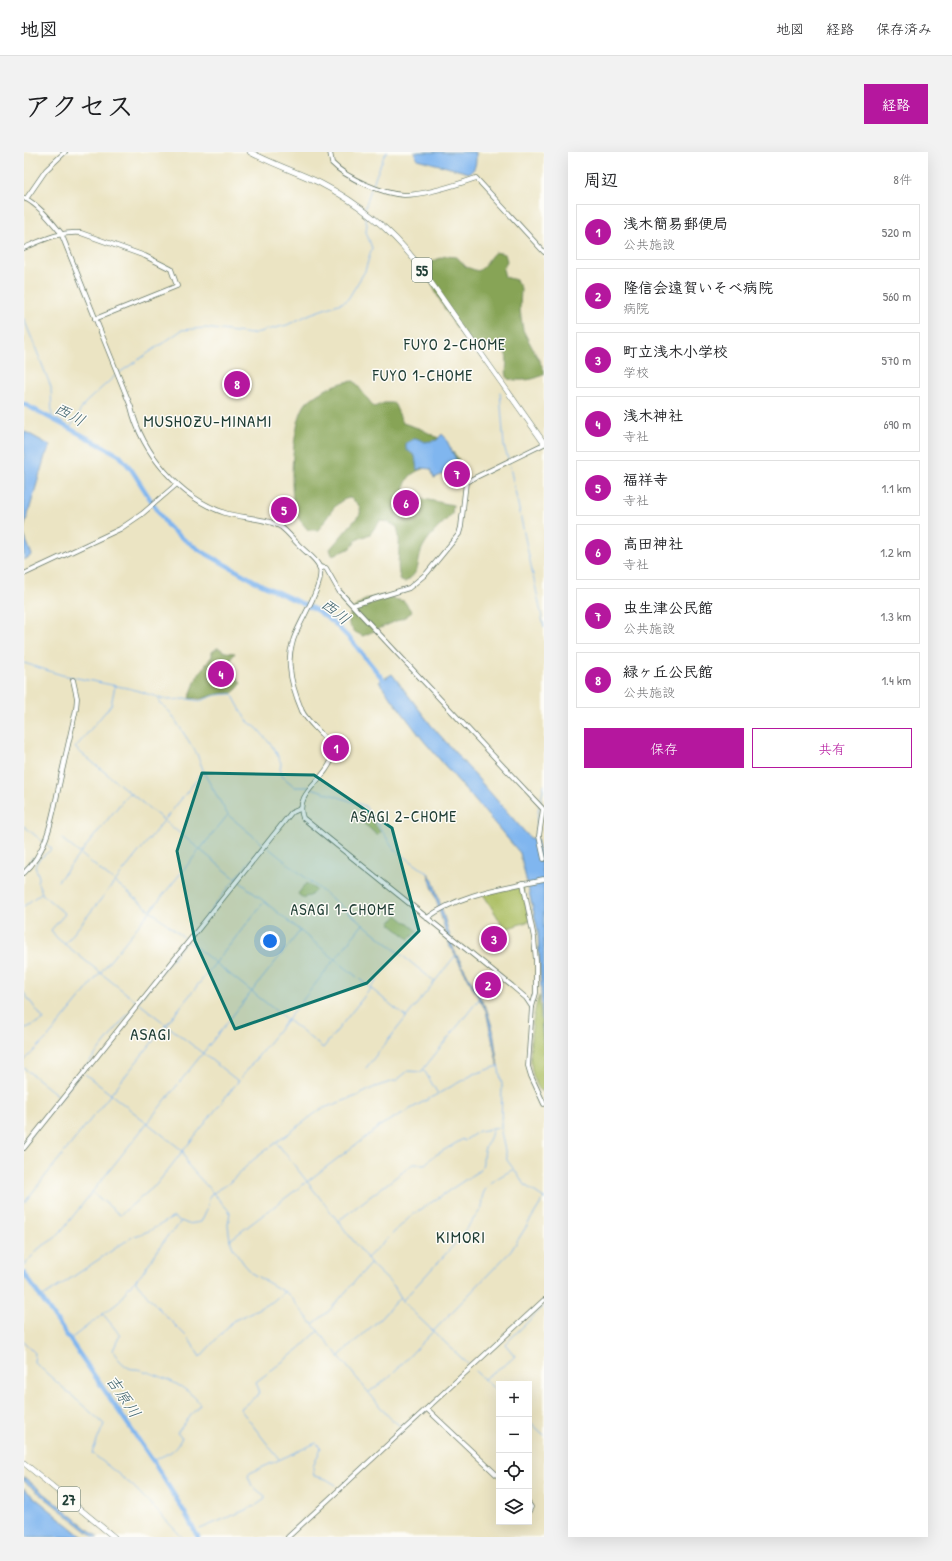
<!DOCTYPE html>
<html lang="ja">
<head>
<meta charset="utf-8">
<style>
  :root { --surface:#fff; --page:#f2f2f2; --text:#202124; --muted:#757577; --line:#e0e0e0; --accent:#b5179e }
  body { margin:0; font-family:"Patrick Hand","Klee One",sans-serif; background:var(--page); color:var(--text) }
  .controls { position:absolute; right:12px; bottom:12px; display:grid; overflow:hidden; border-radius:0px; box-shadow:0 4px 16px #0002 }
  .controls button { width:36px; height:36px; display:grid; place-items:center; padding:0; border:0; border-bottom:1px solid var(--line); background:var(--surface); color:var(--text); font:20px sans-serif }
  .you { position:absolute; left:246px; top:789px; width:14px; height:14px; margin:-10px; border:3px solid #fff; border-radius:50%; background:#1a73e8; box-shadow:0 0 0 6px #1a73e833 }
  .badge { display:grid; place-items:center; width:26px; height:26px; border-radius:50%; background:var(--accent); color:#fff; font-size:13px; font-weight:700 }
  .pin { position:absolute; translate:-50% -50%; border:2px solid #fff; box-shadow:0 1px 4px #0006 }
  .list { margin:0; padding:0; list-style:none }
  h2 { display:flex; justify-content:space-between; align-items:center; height:52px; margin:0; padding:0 16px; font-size:17px }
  h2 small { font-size:13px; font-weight:400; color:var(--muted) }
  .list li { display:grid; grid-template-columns:26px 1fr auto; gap:12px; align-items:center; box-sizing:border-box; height:56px; margin:0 8px 8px; padding:0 8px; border:1px solid var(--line); border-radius:0px }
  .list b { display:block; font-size:15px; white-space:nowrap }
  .list p { margin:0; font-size:13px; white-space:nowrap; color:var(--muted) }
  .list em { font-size:13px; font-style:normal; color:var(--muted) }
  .actions { display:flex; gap:8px; padding:12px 16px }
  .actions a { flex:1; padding:9px 0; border:1px solid var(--accent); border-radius:0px; text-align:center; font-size:14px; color:var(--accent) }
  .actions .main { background:var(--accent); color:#fff }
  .icon { flex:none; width:22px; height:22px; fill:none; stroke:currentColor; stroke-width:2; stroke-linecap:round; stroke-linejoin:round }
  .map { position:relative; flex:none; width:520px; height:1385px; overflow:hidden; border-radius:0px }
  header { display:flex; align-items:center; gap:24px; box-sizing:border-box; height:56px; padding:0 20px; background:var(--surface); border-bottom:1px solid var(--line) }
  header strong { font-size:19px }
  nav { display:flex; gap:22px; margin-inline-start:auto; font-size:14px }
  .intro { display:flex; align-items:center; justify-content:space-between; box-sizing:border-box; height:96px; padding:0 24px }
  h1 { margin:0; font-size:28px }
  .button { padding:10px 18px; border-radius:0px; background:var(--accent); color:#fff; font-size:14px; font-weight:700 }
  main { display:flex; gap:24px; padding:0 24px }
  aside { flex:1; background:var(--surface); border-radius:0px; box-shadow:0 4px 16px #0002 }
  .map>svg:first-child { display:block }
  .green { fill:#aabd61; stroke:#647d4a }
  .forest { fill:#87a457; stroke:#537046 }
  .water { fill:#80b6ef; stroke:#507a92 }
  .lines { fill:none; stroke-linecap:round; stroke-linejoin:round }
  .stream { stroke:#80b6ef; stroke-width:1 }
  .river { stroke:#80b6ef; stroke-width:4.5 }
  .tertiary-casing { stroke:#676; stroke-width:5.5 }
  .primary-casing { stroke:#676; stroke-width:6 }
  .tertiary { stroke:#fff; stroke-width:4 }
  .primary { stroke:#fff; stroke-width:5 }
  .marked { fill:#0f766e; fill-opacity:0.2; stroke:#0f766e; stroke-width:3; stroke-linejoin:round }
  .labels { text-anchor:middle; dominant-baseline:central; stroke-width:3; stroke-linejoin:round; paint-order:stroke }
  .shield { fill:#fdfcf7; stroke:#62766e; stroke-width:1 }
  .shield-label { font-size:14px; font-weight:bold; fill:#1f3d34 }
  .neighbourhood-label { font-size:16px; letter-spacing:1px; fill:#1f3d34; stroke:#fdfcf7 }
  .water-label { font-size:16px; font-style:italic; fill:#3c616c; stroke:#fdfcf7 }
  .quarter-label { font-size:17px; letter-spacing:1px; fill:#1f3d34; stroke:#fdfcf7 }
</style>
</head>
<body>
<header>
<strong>地図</strong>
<nav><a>地図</a><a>経路</a><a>保存済み</a></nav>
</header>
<div class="intro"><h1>アクセス</h1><a class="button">経路</a></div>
<main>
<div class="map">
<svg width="520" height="1385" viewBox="0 0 520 1385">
  <rect width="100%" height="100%" fill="#fdfcf7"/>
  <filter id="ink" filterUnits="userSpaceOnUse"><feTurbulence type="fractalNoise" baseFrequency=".025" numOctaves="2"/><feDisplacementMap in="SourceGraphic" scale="8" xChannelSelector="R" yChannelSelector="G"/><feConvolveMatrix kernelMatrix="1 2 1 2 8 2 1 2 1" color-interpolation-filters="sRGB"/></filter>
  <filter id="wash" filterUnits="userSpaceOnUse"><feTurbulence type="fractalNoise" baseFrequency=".012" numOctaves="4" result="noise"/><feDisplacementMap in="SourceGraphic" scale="16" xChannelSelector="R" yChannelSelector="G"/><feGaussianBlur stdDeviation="0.9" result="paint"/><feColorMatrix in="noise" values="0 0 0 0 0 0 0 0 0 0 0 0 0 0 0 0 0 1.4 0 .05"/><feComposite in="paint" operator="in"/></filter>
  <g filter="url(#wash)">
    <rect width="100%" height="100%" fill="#ebe4c3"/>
    <g class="green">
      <polygon points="342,660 356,680 353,683 336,668"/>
      <polygon points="282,731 292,738 286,744 281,745 280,747 274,742"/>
      <polygon points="498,734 506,769 481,777 459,742"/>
      <polygon points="373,763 393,779 385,787 366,772"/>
      <path d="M 515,844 L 520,902 L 520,939 L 516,939 C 513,933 509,926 508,919 C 504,899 508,863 515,844 Z"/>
    </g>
    <g class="forest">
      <path d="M 471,100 L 481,102 L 483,109 L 479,117 L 481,125 L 492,128 L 497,136 L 496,158 L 499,178 L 520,218 L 520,222 C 510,229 495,229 484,227 C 479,219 487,205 479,198 C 475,195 454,194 446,190 C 435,184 407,136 405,123 C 405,119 406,114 407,110 L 421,104 L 433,105 L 442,115 L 454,119 C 463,114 463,107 471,100 Z"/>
      <path d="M 330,229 L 350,255 L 360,251 L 370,251 L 379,271 L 397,277 L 418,288 L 434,306 L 435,309 L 431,311 C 414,313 377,315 381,341 L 385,344 L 429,353 L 428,362 C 418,373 408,380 400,393 C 391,408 400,418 381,430 L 377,429 C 370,412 379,393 373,375 L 364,370 L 356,369 L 346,382 L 332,388 C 329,398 317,400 308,403 L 306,397 L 336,362 C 338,354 332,350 326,346 C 310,348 304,367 294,378 L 284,378 C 280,373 274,367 272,361 C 264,340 268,266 283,250 C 294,240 316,229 330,229 Z"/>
      <path d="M 356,444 L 380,449 L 388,460 L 381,465 L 339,484 L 331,480 L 325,473 C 323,454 341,446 356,444 Z"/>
      <path d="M 193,496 L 195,496 L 201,500 L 211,501 C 200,515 211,518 217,532 L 213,537 L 208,541 L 199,541 L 176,547 L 165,546 L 173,525 L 188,504 L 188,500 Z"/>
    </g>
    <g class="water">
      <path d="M 390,0 L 452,0 C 452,8 453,17 445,21 L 393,7 Z"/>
      <polygon points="0,279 27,294 21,304 0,376"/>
      <polygon points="418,282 421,285 436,315 410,326 407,317 398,316 393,318 391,304 382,297 382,291 392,286 401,290 413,288"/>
      <polygon points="0,383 8,403 0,408"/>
      <polygon points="368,522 407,573 506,686 513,687 520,728 520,902 514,779 496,701 399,588 355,530"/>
      <polygon points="404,721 409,728 430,798 463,858 469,878 474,915 462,859 426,794"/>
      <polygon points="0,1325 74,1385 70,1385 0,1329"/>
      <polygon points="0,1337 59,1385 0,1385"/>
    </g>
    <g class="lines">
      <g class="stream">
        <polyline points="348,34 360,4 363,0"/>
        <polyline points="341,56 347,37"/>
        <polyline points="0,167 27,235 28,267"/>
        <polyline points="95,221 158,178 181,176 227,182 263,173 286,162 320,150 324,147 341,119 348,96 342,80 343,72 340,62"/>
        <polyline points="476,240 480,294 484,307"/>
        <polyline points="46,276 61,251 92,223"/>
        <polyline points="485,310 520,475"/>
        <polyline points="0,511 38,523 108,537 143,548 163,547 176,549 192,543 208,542 222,568 234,577 251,598 257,611 256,618 258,624 271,635 285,635"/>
        <polyline points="91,534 87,553 51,596 212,727"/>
        <polyline points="135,547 135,550 146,560 173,602 181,623 204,663 239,692"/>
        <polyline points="288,636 341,654 371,698 405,722"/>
        <polyline points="516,651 520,633"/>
        <polyline points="0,674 18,689"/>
        <polyline points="38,687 163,788"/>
        <polyline points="511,687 515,654"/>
        <polyline points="22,692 28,697 14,708 11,714 15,725 13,729 19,743 41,762 27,778 33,786 113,850"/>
        <polyline points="242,694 410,829"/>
        <polyline points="0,717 9,705"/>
        <polyline points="34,729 105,641"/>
        <polyline points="215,729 382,865"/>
        <polyline points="0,754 17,741"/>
        <polyline points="165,790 299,896 375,801"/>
        <polyline points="41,792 179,620"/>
        <polyline points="0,841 20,868 0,877"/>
        <polyline points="116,852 214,929"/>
        <polyline points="0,909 26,883 203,664"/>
        <polyline points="474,913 478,932 477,980 483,1008 502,1034 520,1046"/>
        <polyline points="0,916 37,946"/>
        <polyline points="342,916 431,804"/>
        <polyline points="400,918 414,942"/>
        <polyline points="61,922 159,999 164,1013 206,1060 204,1073 206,1088 209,1096 220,1112 229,1122 264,1142 363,1263 376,1274"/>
        <polyline points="253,991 349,1114 370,1134 379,1149 392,1163 444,1212"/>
        <polyline points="0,992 239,693"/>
        <polyline points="68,1040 96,1063 132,1033 339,772"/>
        <polyline points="0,1051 240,750"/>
        <polyline points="314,1069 389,1012 401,1012 410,1004 439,987 440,989 455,979 476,976"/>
        <polyline points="206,1088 359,972 450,922 474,914"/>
        <path d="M 343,1106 L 387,1064 L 456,1018 C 461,1011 458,1006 460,999 C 462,991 467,988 468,978"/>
        <polyline points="0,1114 14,1097 31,1086 38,1078 276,779"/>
        <polyline points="112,1128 112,1130 135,1157 165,1187 176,1205 209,1169 248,1150 261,1139"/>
        <polyline points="16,1147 108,1085 125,1079 150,1065 156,1069"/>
        <path d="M 379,1148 L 429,1094 L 458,1056 C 455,1034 472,1027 488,1018"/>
        <path d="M 79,1162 L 96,1183 L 89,1198 C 91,1204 99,1213 105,1216 C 109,1218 113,1216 117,1218 C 137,1224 164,1234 176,1252 L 153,1281 L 158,1285 C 150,1303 142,1301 129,1309"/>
        <polyline points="289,1172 304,1160 346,1112"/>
        <polyline points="45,1188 95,1150 103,1137 117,1123 144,1083 150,1079 157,1069 164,1072 177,1070 183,1057 186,1043 204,1032 229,1008 297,957 333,944 351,935 373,928 384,919 397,920 456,846"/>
        <polyline points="0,1190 11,1201 10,1210 80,1272 68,1301 109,1334 158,1385"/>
        <polyline points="315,1204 356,1167 376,1145"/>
        <polyline points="451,1219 475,1241"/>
        <path d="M 460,1227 C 470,1218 482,1214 491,1204 L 481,1192 L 520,1154"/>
        <polyline points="345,1240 364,1226 487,1099 520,1046"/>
        <polyline points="505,1269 520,1283"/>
        <polyline points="255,1307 216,1257 236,1241 232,1230 275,1197 294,1179"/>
        <polyline points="176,1377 231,1354 241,1347 241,1344 228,1334 224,1324 226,1321 292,1291 297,1296 289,1315 290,1324 302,1327 312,1333"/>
      </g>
      <g class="river">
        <polyline points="0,252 95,303 107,317 144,375 155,384 177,399 238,433 292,458 310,471 327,488 362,531"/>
        <polyline points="0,1121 129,1309 161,1361 174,1385"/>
      </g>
    </g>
  </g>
  <g filter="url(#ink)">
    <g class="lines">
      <g class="tertiary-casing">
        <g id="tertiary">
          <path d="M 306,0 L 308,11 C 322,26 359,42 380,43 C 401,43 432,33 452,26 L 520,100"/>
          <path d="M 0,46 C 14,52 27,69 37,81 L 107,255 C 118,301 156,346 201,361 C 217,366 243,366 257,375 C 265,381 271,390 278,396 C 284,402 291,406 295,414 C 303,430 274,471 269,489 C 266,498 265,507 266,516 C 267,530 273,547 278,559 C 286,576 314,589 307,609 C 299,630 270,641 279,666 L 488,834 L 502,846 L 508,855"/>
          <polyline points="2,47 22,18 41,0"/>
          <path d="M 0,96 C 19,88 36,79 57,81 L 121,104 L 147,117 L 153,134 L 71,167"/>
          <polyline points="295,415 302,416 315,439 519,657 515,684 520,707"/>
          <polyline points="0,422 96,377 118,362 153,332"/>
          <polyline points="329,453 385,436 403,421 435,382 437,375 442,330 520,292"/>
          <path d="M 0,721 C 25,698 29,660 36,629 C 41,605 47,581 52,557 L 53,546 L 49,528"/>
          <polyline points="499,731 510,786 512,809 512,841 508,855 504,914 507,924 520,952"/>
          <path d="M 403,766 C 437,741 480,736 520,727"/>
          <polyline points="0,996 267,661 276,657"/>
          <polyline points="403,1257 475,1325"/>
          <polyline points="505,1352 507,1355 505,1359"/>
          <polyline points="264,1385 520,1148"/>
        </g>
      </g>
      <g class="primary-casing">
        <g id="primary">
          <path d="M 226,0 C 248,12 273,20 296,31 C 335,51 369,79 396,115 L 520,291"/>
          <polyline points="0,1311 90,1385"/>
        </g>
      </g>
      <use href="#tertiary" class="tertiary"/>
      <use href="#primary" class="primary"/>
    </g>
  </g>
  <path class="marked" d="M 178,621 L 290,623 L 368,676 L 395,779 L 343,831 L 211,877 L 171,789 L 153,699 Z"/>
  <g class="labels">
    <g class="shield">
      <rect x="388" y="106" width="20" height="24" rx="3"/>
      <rect x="34" y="1335" width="22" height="24" rx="3"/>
    </g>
    <g class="shield-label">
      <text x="398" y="118">55</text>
      <text x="45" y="1347">27</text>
    </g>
    <g class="neighbourhood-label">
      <text x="431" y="192">FUYO 2-CHOME</text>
      <text x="399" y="223">FUYO 1-CHOME</text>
      <text x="380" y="664">ASAGI 2-CHOME</text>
      <text x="319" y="757">ASAGI 1-CHOME</text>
    </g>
    <g class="water-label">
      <text transform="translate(46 262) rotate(28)">西川</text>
      <text transform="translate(312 459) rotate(38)">西川</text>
      <text transform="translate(100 1244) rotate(56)">吉原川</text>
    </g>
    <g class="quarter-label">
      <text x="184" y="268">MUSHOZU-MINAMI</text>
      <text x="127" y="881">ASAGI</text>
      <text x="437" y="1084">KIMORI</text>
    </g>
  </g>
</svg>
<div class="controls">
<button>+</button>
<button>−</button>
<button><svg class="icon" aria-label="locate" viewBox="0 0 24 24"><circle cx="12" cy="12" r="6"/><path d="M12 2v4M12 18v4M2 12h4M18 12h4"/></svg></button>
<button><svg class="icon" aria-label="layers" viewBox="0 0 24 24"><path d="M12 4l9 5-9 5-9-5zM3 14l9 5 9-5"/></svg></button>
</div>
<div class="you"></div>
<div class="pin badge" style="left:312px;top:596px">1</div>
<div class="pin badge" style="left:464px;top:833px">2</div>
<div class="pin badge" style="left:470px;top:787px">3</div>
<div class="pin badge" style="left:197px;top:522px">4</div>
<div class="pin badge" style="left:260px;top:358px">5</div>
<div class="pin badge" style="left:382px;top:351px">6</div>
<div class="pin badge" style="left:433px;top:322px">7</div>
<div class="pin badge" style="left:213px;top:232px">8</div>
</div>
<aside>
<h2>周辺<small>8件</small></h2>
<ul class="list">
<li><span class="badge">1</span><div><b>浅木簡易郵便局</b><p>公共施設</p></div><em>520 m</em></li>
<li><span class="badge">2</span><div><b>隆信会遠賀いそべ病院</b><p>病院</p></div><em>560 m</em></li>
<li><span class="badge">3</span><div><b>町立浅木小学校</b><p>学校</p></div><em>570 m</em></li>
<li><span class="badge">4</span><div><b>浅木神社</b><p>寺社</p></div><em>690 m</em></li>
<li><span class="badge">5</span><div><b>福祥寺</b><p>寺社</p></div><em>1.1 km</em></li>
<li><span class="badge">6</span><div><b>高田神社</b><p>寺社</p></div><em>1.2 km</em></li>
<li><span class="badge">7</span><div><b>虫生津公民館</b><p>公共施設</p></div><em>1.3 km</em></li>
<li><span class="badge">8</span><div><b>緑ヶ丘公民館</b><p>公共施設</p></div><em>1.4 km</em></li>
</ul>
<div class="actions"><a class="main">保存</a><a>共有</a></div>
</aside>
</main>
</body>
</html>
